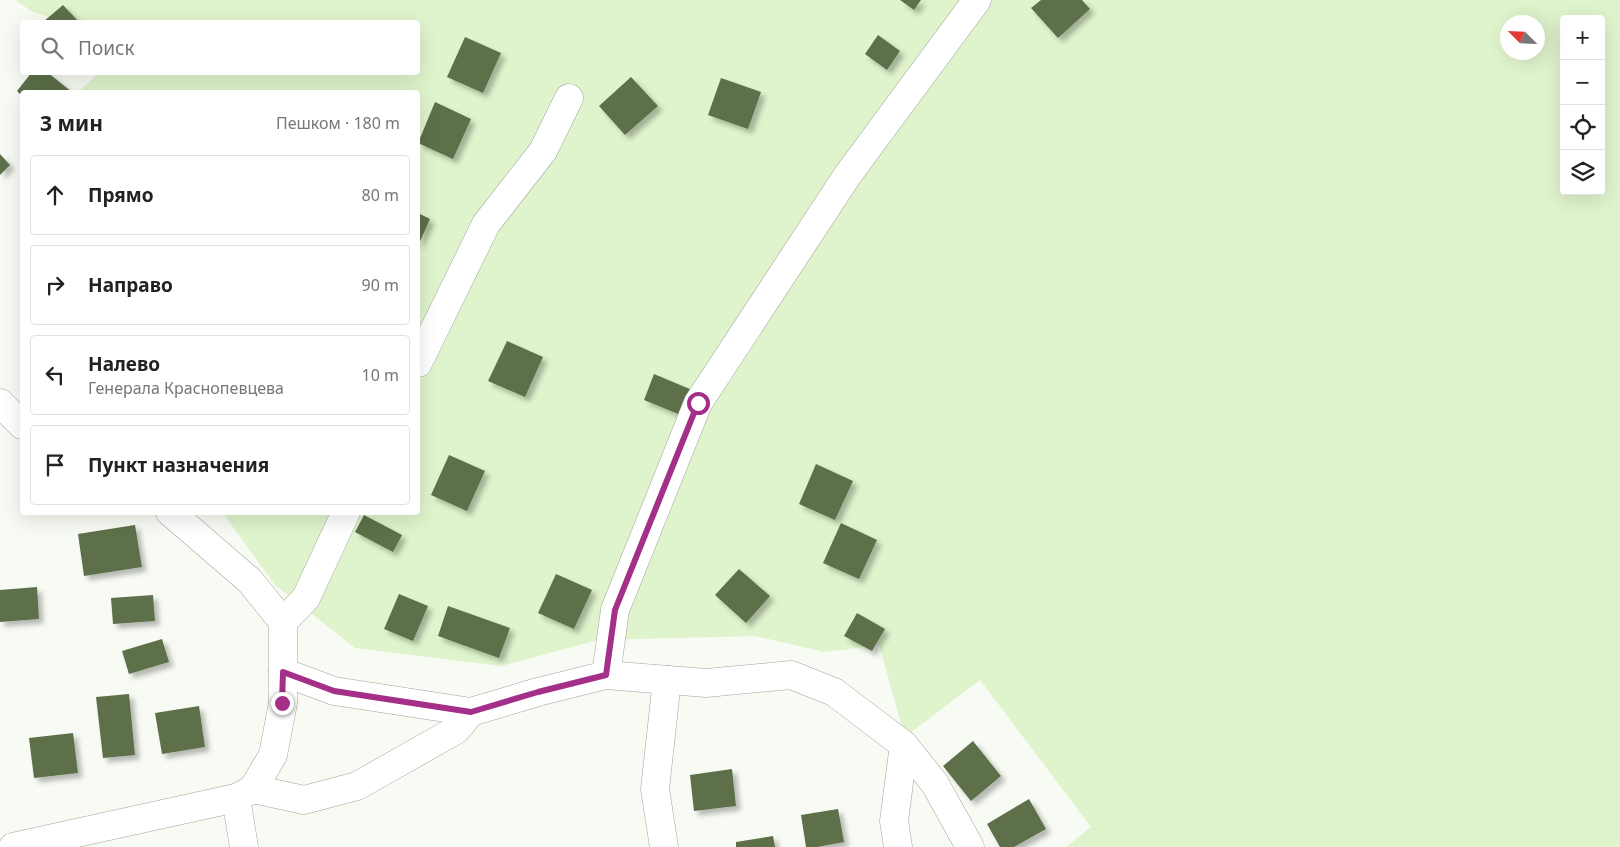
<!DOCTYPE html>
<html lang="ru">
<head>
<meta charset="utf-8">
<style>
  :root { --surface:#fff; --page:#f6f6f6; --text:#222; --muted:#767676; --line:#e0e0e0 }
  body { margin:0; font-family:"Noto Sans",sans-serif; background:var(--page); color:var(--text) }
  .controls { position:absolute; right:15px; top:15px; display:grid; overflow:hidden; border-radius:5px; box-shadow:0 5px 20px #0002 }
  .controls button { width:45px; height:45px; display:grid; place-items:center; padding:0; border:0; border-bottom:1px solid var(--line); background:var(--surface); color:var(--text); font:25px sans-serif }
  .compass { position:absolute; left:1500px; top:15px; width:45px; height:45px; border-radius:50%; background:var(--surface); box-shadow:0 5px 20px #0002; rotate:294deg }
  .stop { position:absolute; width:15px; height:15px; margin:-11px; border:4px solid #a42f88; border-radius:50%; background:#fff }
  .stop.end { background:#a42f88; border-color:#fff; box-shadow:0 1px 5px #0008 }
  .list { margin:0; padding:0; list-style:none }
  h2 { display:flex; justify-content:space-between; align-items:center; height:65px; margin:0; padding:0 20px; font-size:21px }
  h2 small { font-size:16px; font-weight:400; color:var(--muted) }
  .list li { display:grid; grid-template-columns:32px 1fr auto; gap:15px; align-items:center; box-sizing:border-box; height:80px; margin:0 10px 10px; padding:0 10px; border:1px solid var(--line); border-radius:5px }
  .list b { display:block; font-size:19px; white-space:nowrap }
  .list p { margin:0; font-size:16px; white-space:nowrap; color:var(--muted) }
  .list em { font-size:16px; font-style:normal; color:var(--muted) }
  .icon { flex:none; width:28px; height:28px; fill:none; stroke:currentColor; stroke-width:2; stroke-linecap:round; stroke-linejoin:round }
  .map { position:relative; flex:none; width:1620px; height:847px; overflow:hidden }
  .search { position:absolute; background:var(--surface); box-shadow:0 5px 20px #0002; left:20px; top:20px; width:400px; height:55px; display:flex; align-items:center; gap:12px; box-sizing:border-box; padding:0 18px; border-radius:5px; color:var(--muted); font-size:19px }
  .panel { position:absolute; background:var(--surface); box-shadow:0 5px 20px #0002; left:20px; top:90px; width:400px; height:425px; border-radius:5px }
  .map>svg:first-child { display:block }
  .green { fill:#dff3cc; fill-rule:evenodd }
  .building { fill:#5d6f4a; filter:url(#shadow) }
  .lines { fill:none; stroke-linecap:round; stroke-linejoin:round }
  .minor-casing { stroke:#a0a49c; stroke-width:29 }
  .minor { stroke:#fff; stroke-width:28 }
  .route { stroke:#a42f88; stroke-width:6 }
</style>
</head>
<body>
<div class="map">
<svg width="1620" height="847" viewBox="0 0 1620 847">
  <defs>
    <filter id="shadow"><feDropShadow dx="4.5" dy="4.5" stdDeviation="2.5" flood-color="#0004"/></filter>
  </defs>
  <rect width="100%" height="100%" fill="#f7fbf3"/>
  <path class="green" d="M 15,0 L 1620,0 L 1620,847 L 1066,847 L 1091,827 L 980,680 L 905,737 L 879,645 L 825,652 L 755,636 L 598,640 L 501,666 L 355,648 L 274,584 L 223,513 L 418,512 L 418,92 L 78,92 L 99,73 L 418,72 L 418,22 L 63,22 L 31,11 ZM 1564,19 L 1601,19 L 1601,191 L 1564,191 ZM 1508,22 L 1538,22 L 1538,52 L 1508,52 Z"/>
  <g class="building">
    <polygon points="900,0 921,0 914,10"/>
    <polygon points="1041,0 1082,0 1090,9 1058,38 1031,8"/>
    <polygon points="63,5 79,22 43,22"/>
    <polygon points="878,35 900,51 887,70 865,54"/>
    <polygon points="465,37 501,53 483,93 447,77"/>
    <polygon points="32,72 47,72 72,92 22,92 22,96 17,91"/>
    <polygon points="631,77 658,106 625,135 599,106"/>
    <polygon points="721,78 761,92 748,129 708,115"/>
    <polygon points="435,102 471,119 453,159 418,143"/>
    <polygon points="0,154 10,165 0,175"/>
    <polygon points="418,213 430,219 418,246"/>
    <polygon points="507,341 543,357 525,397 488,381"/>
    <polygon points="654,374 692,390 681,415 644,400"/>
    <polygon points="449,455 485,471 467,511 431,495"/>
    <polygon points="816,464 853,481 835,520 799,504"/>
    <polygon points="364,515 402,535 393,552 355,532"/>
    <polygon points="841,523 877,540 859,579 823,563"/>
    <polygon points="135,525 142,567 84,576 78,534"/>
    <polygon points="739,569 770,596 746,623 715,595"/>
    <polygon points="556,574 592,590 574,629 538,613"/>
    <polygon points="37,587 39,619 0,622 0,590"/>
    <polygon points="399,594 428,606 413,641 384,629"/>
    <polygon points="153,595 155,621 113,624 111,598"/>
    <polygon points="448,606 510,628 499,658 438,636"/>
    <polygon points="857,613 885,629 872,651 844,636"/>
    <polygon points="162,639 169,662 129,674 122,651"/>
    <polygon points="129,694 135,755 103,758 96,697"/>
    <polygon points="199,706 205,747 162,754 155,713"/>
    <polygon points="73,733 78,773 34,778 29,738"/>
    <polygon points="973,741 1001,776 971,801 943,766"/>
    <polygon points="732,769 736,806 694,811 690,775"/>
    <polygon points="1029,799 1046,829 1014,847 1000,847 987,824"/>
    <polygon points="838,809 844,842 817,847 806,847 801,815"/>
    <polygon points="773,836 775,847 736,847 736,842"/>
  </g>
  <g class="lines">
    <g class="minor-casing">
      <g id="minor">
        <polyline points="418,363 486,224 543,151 569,98"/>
        <polyline points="0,403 22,425"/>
        <polyline points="170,512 250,581 283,622 283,672 334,691 471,712 538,692 606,675 706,683 791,675 834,692 904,745 935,784 970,847"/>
        <polyline points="283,622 306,598 346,512"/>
        <polyline points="606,675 615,610 698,403 847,176 977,0"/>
        <polyline points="253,789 304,800 357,786 456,730 471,712"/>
        <polyline points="236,798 244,847"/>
        <polyline points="13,847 236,798 253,789 273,755 283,703 283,672"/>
        <polyline points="664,847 655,789 667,680"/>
        <polyline points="898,847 894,821 904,745"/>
      </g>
    </g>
    <use href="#minor" class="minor"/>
  </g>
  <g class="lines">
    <polyline class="route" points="282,703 283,672 334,691 471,712 538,692 606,675 615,610 698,403"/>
  </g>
</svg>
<div class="controls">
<button>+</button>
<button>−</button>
<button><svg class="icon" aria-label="locate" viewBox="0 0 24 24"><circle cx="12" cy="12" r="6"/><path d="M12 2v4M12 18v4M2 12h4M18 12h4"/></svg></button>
<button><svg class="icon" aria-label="layers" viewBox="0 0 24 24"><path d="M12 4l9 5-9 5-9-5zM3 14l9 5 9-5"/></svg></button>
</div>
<svg class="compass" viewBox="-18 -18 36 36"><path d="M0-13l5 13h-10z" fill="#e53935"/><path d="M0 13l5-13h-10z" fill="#767676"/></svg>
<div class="stop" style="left:698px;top:403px"></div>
<div class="stop end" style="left:282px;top:703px"></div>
<div class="search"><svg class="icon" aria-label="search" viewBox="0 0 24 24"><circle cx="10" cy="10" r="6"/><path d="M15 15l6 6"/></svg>Поиск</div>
<section class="panel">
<h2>3 мин<small>Пешком · 180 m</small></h2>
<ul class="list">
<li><svg class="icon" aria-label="ahead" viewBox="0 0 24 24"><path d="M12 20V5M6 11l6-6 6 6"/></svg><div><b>Прямо</b></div><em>80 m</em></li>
<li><svg class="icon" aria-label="right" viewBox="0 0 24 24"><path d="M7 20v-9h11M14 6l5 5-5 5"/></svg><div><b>Направо</b></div><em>90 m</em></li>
<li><svg class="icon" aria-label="left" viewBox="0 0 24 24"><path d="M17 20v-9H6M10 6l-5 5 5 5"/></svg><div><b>Налево</b><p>Генерала Краснопевцева</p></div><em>10 m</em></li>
<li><svg class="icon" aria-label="arrive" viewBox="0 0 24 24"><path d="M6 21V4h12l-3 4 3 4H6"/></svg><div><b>Пункт назначения</b></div></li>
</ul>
</section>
</div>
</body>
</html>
